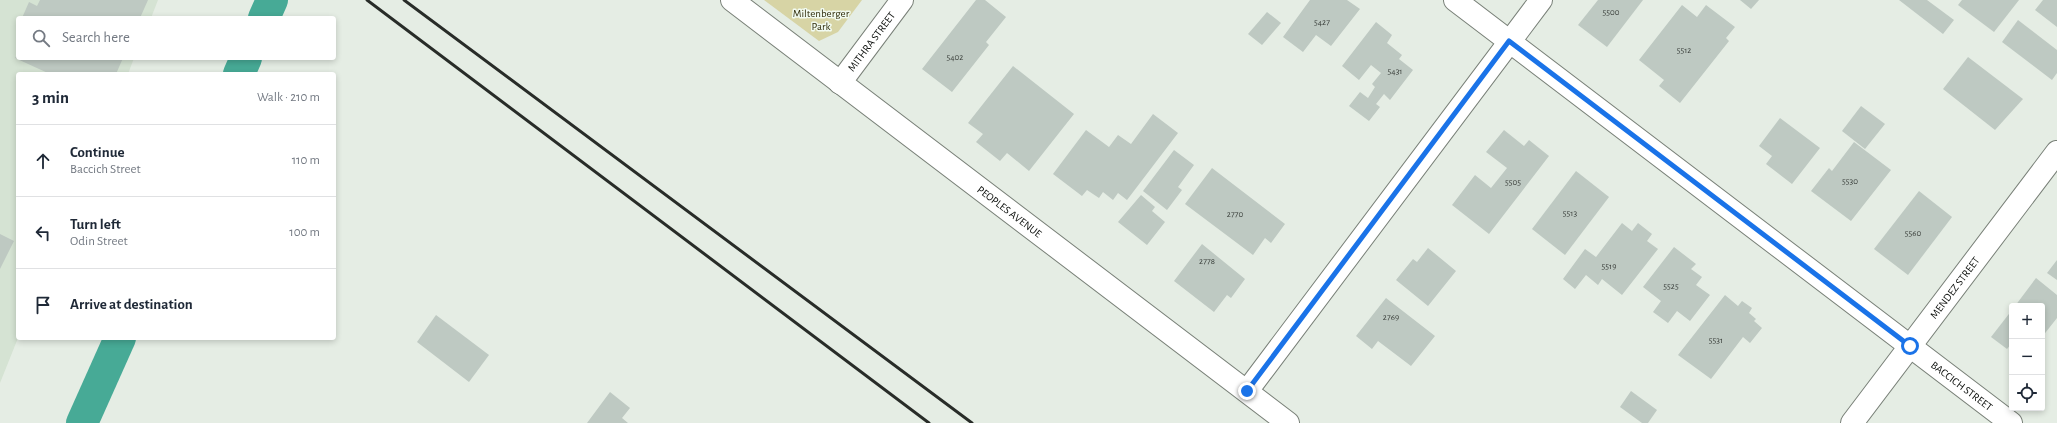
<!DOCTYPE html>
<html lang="en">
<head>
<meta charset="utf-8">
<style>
  :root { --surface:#fff; --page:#f2f2f3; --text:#1f2937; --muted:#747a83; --line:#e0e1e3 }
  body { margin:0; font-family:"Alegreya Sans",sans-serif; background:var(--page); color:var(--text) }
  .controls { position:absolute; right:12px; bottom:12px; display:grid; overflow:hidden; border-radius:4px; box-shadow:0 2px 6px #0003 }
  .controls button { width:36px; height:36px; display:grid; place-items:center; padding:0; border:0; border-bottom:1px solid var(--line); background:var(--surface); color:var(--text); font:20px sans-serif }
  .stop { position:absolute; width:12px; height:12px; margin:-9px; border:3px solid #1a73e8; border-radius:50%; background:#fff }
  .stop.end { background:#1a73e8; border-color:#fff; box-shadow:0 1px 4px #0008 }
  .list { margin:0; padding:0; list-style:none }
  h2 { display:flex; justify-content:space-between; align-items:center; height:52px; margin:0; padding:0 16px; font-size:17px }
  h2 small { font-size:13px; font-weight:400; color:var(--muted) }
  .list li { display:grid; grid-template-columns:26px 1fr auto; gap:12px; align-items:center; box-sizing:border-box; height:72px; padding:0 16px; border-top:1px solid var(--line) }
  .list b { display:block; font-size:15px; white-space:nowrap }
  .list p { margin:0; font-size:13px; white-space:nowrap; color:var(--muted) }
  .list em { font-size:13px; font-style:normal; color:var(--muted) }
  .icon { flex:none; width:22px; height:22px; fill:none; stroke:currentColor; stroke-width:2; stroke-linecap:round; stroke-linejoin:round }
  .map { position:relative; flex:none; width:2057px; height:423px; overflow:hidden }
  .search { position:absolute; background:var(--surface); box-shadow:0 2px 6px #0003; left:16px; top:16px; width:320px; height:44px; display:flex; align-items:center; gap:10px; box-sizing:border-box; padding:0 14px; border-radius:4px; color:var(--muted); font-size:15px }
  .panel { position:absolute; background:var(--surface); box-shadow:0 2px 6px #0003; left:16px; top:72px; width:320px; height:268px; border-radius:4px }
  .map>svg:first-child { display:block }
  .built { fill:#d5e3d3 }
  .park { fill:#d7d4a5 }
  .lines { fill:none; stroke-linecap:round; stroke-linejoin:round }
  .canal { stroke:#47aa96; stroke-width:32 }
  .building { fill:#bec9c2 }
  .street-casing { stroke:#798078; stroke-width:24 }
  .street { stroke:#fff; stroke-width:22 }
  .rail { stroke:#282c28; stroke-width:3 }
  .route { stroke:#1a73e8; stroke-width:5 }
  .labels { text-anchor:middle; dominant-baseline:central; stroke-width:3; stroke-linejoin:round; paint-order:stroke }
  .number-label { font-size:9px; fill:#383d39 }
  .park-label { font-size:11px; fill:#312e0c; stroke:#f2fbf1 }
  .street-label { font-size:11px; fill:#0b0e0b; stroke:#f2fbf1 }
</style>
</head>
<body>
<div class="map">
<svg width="2057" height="423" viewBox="0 0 2057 423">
  <rect width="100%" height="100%" fill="#e5ede4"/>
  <polygon class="built" points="0,0 158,0 151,18 18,18 18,58 134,58 128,74 18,74 18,338 0,383"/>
  <polygon class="park" points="764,0 862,0 838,32 819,41"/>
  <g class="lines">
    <g class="canal">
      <polyline points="264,18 272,0"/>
      <polyline points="239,74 246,58"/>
      <polyline points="82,423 120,338"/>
    </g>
  </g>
  <g class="building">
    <polygon points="40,0 148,0 140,18 22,18 29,2 37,6"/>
    <polygon points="976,0 985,0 1006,17 986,42 989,45 952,92 922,69"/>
    <polygon points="1310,0 1347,0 1360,9 1331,46 1316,35 1303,52 1283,37"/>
    <polygon points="1598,0 1643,0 1607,47 1578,25"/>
    <polygon points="1740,0 1759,0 1751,9"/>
    <polygon points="1899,0 1927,0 1954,20 1943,34"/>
    <polygon points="1962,0 2019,0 1994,32 1958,5"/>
    <polygon points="2043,0 2057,0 2057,27 2035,10"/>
    <polygon points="1682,5 1697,17 1706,5 1735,27 1726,38 1729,41 1680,103 1659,86 1664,80 1639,60"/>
    <polygon points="1267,12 1281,23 1262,45 1248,34"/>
    <polygon points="2018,20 2057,50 2057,73 2052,80 2002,42"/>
    <polygon points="1376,22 1392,35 1387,43 1402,55 1399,59 1413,70 1390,100 1384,94 1376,104 1380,107 1369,121 1349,106 1360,92 1368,98 1375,87 1372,84 1381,73 1371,65 1359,80 1342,66"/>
    <polygon points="18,53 18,58 123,58 116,74 50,74 15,58"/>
    <polygon points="1968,57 2023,99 1995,130 1943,89"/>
    <polygon points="1013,66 1074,114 1029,171 1007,153 1000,161 976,142 983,134 968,123"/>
    <polygon points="1861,106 1885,124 1865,149 1842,131"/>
    <polygon points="1153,114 1178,133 1127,200 1118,193 1113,200 1103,192 1099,198 1087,190 1082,196 1053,174 1086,130 1109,147 1118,135 1131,144"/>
    <polygon points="1780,118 1820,148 1792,184 1766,164 1772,156 1759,146"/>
    <polygon points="1504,130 1524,146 1529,140 1549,156 1489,234 1452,205 1475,175 1491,188 1507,168 1486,152"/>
    <polygon points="1854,142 1891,170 1851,221 1811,191 1829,168 1832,171"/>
    <polygon points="1174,150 1194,165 1178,187 1182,190 1167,210 1143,191"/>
    <polygon points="1212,168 1285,224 1271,243 1265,238 1253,255 1185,204"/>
    <polygon points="1576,171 1609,197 1565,255 1532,229"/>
    <polygon points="1919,191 1952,217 1908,275 1874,249"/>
    <polygon points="1141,195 1155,207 1152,211 1165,222 1147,245 1118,222"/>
    <polygon points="1622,223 1632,231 1638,223 1652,234 1647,241 1658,249 1622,295 1602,279 1598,285 1586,275 1575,289 1563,279 1585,249 1596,257"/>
    <polygon points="0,234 14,241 0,269"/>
    <polygon points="1202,244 1245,279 1231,298 1227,295 1214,312 1174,281"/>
    <polygon points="1674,247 1696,264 1691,269 1702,277 1696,285 1710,295 1690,321 1677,311 1668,323 1653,312 1661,301 1643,287"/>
    <polygon points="1428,248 1456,271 1428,306 1396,280 1413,259 1417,262"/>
    <polygon points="2057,260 2057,280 2047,273"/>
    <polygon points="2036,278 2057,295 2057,318 2042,337 2042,306 2015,306"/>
    <polygon points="1725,295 1738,306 1742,301 1752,308 1749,313 1756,319 1754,321 1762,328 1750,343 1743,337 1711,379 1678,355"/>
    <polygon points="1386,298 1435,336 1411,366 1378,341 1372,349 1356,336"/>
    <polygon points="2012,310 2012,343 2007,349 1991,337"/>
    <polygon points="436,315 489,355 469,382 417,342"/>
    <polygon points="1631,391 1657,410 1648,423 1642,423 1620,407"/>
    <polygon points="610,392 630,408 622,418 628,423 587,423"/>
  </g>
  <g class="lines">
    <g class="street-casing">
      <g id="street">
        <path id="s1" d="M 732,0 L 1288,423"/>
        <path id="s2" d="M 1455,0 L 2011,423"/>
        <path id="s3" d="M 840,83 L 902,0"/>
        <polyline points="1247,391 1541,0"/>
        <path id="s4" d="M 1852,423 L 2057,152"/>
      </g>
    </g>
    <use href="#street" class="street"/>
    <g class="rail">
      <polyline points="367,0 929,423"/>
      <polyline points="404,0 972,423"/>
    </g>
  </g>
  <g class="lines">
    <polyline class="route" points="1247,391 1509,41 1910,346"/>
  </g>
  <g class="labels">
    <g class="number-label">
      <text x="1611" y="12">5500</text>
      <text x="1322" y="22">5427</text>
      <text x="1684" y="50">5512</text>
      <text x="955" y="57">5402</text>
      <text x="1395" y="71">5431</text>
      <text x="1850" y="181">5530</text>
      <text x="1513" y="182">5505</text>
      <text x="1570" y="213">5513</text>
      <text x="1235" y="214">2770</text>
      <text x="1913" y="233">5560</text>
      <text x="1207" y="261">2778</text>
      <text x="1609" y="266">5519</text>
      <text x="1671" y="286">5525</text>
      <text x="1391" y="317">2769</text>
      <text x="1716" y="340">5531</text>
    </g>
    <g class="park-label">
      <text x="821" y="13">Miltenberger<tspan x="821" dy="13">Park</tspan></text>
    </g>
    <g class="street-label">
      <text stroke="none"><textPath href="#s3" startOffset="52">MITHRA STREET</textPath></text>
      <text stroke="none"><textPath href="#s1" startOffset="349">PEOPLES AVENUE</textPath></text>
      <text stroke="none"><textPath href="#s4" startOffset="170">MENDEZ STREET</textPath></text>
      <text stroke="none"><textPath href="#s2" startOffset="637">BACCICH STREET</textPath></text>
    </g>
  </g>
</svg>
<div class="controls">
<button>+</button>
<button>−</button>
<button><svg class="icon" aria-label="locate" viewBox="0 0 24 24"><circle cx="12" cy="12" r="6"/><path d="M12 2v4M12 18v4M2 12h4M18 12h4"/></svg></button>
</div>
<div class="stop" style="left:1910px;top:346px"></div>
<div class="stop end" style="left:1247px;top:391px"></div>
<div class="search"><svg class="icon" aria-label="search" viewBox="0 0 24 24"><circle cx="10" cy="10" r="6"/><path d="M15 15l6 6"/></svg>Search here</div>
<section class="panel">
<h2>3 min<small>Walk · 210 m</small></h2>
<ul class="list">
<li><svg class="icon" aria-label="ahead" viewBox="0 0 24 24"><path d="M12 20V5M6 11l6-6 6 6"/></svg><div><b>Continue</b><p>Baccich Street</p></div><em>110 m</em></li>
<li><svg class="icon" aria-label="left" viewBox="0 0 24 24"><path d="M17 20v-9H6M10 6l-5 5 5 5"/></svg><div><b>Turn left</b><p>Odin Street</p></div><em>100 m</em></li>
<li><svg class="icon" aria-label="arrive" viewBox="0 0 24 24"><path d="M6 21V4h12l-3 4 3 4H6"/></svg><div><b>Arrive at destination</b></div></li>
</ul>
</section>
</div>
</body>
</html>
